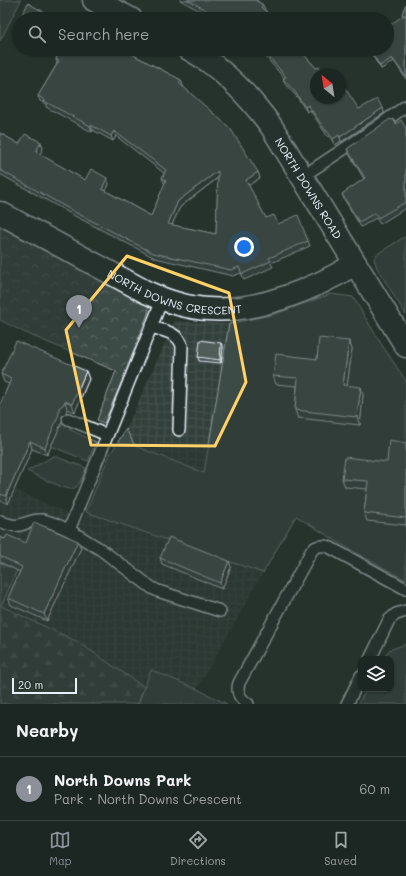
<!DOCTYPE html>
<html lang="en">
<head>
<meta charset="utf-8">
<style>
  :root { --surface:#1c2622; --page:#29322f; --text:#f1f3f6; --muted:#a0a5a5; --line:#3a4340; --accent:#8c9099 }
  body { margin:0; font-family:Mali,sans-serif; background:var(--page); color:var(--text) }
  .controls { position:absolute; right:12px; bottom:12px; display:grid; overflow:hidden; border-radius:8px; box-shadow:0 1px 3px #0004 }
  .controls button { width:36px; height:36px; display:grid; place-items:center; padding:0; border:0; border-bottom:1px solid var(--line); background:var(--surface); color:var(--text); font:20px sans-serif }
  .compass { position:absolute; left:310px; top:68px; width:36px; height:36px; border-radius:50%; background:var(--surface); box-shadow:0 1px 3px #0004; rotate:330deg }
  .scale { position:absolute; left:12px; bottom:10px; width:65px; box-sizing:border-box; padding-left:4px; border:2px solid #e8f1f8; border-top:0; font-size:11px; line-height:14px; white-space:nowrap; color:#e8f1f8; -webkit-text-stroke:3px #26332d; paint-order:stroke }
  .you { position:absolute; left:244px; top:247px; width:14px; height:14px; margin:-10px; border:3px solid #fff; border-radius:50%; background:#1a73e8; box-shadow:0 0 0 6px #1a73e833 }
  .badge { display:grid; place-items:center; width:26px; height:26px; border-radius:50%; background:var(--accent); color:#fff; font-size:13px; font-weight:700 }
  .pin { position:absolute; translate:-50% -33px; filter:drop-shadow(0 1px 2px #0008) }
  .pin::after { content:''; position:absolute; top:21px; width:14px; height:12px; background:inherit; clip-path:polygon(0 0,100% 0,50% 100%) }
  .list { margin:0; padding:0; list-style:none }
  h2 { display:flex; justify-content:space-between; align-items:center; height:52px; margin:0; padding:0 16px; font-size:17px }
  h2 small { font-size:13px; font-weight:400; color:var(--muted) }
  .list li { display:grid; grid-template-columns:26px 1fr auto; gap:12px; align-items:center; box-sizing:border-box; height:64px; padding:0 16px; border-top:1px solid var(--line) }
  .list b { display:block; font-size:15px; white-space:nowrap }
  .list p { margin:0; font-size:13px; white-space:nowrap; color:var(--muted) }
  .list em { font-size:13px; font-style:normal; color:var(--muted) }
  .icon { flex:none; width:22px; height:22px; fill:none; stroke:currentColor; stroke-width:2; stroke-linecap:round; stroke-linejoin:round }
  .map { position:relative; flex:none; width:406px; height:704px; overflow:hidden }
  .search { position:absolute; background:var(--surface); box-shadow:0 1px 3px #0004; left:12px; right:12px; top:12px; height:44px; display:flex; align-items:center; gap:10px; box-sizing:border-box; padding:0 14px; border-radius:22px; color:var(--muted); font-size:15px }
  .sheet { height:116px; background:var(--surface) }
  nav { display:flex; justify-content:space-around; align-items:center; box-sizing:border-box; height:56px; border-top:1px solid var(--line); background:var(--surface); font-size:11px; color:var(--muted) }
  nav a { display:grid; justify-items:center; gap:2px }
  nav .on { color:var(--accent) }
  .map>svg:first-child { display:block }
  .industrial { fill:url(#industrial-grid) }
  .grass { fill:#3e4b47; stroke:#939ea0 }
  .forest { fill:url(#forest-firs); stroke:#939ea0 }
  .park { fill:url(#park-crowns); stroke:#939ea0 }
  .lines { fill:none; stroke-linecap:round; stroke-linejoin:round }
  .lane-casing { stroke:#e8f1f8; stroke-width:14 }
  .street-casing { stroke:#e8f1f8; stroke-width:25 }
  .lane { stroke:#26332d; stroke-width:11 }
  .street { stroke:#26332d; stroke-width:22 }
  .wall { fill:#454f4d; stroke:#e8f1f8; fill-rule:evenodd }
  .shaded-wall { fill:#38403e; stroke:#e8f1f8 }
  .building { fill:#505c59; stroke:#e8f1f8; fill-rule:evenodd }
  .marked { fill:none; stroke:#ffd166; stroke-width:3; stroke-linejoin:round }
  .labels { text-anchor:middle; dominant-baseline:central; stroke-width:4; stroke-linejoin:round; paint-order:stroke }
  .street-label { font-size:11px; fill:#e8f1f8; stroke:#26332d }
</style>
</head>
<body>
<div class="map">
<svg width="406" height="704" viewBox="0 0 406 704">
  <defs>
    <pattern id="industrial-grid" width="8" height="8" patternUnits="userSpaceOnUse"><rect width="8" height="8" fill="#333f3a"/><path d="M0 4h8M4 0v8" fill="none" stroke="#47524e"/></pattern>
    <pattern id="forest-firs" width="22" height="20" patternUnits="userSpaceOnUse"><rect width="22" height="20" fill="#3e4b47"/><path d="M5 1l3.5 6h-7zM16 11l3.5 6h-7z" fill="#5a6562"/></pattern>
    <pattern id="park-crowns" width="20" height="18" patternUnits="userSpaceOnUse"><rect width="20" height="18" fill="#3e4b47"/><path d="M2 6a3 3 0 1 1 6 0M12 15a3 3 0 1 1 6 0" fill="none" stroke="#5a6562"/></pattern>
  </defs>
  <rect width="100%" height="100%" fill="#26332d"/>
  <filter id="ink" filterUnits="userSpaceOnUse"><feTurbulence type="fractalNoise" baseFrequency=".025" numOctaves="2"/><feDisplacementMap in="SourceGraphic" scale="8" xChannelSelector="R" yChannelSelector="G"/><feConvolveMatrix kernelMatrix="1 2 1 2 8 2 1 2 1" color-interpolation-filters="sRGB"/></filter>
  <g filter="url(#ink)">
    <g class="industrial">
      <polygon points="175,321 229,324 204,473 134,446 126,429"/>
      <polygon points="0,483 83,520 86,512 263,573 197,689 151,670 144,687 78,642 1,606 17,571 0,563"/>
    </g>
    <g class="grass">
      <polygon points="0,0 21,0 0,41"/>
      <polygon points="406,236 406,315 377,268 374,259 377,254"/>
      <polygon points="331,294 353,297 380,342 406,381 406,580 351,550 296,516 263,573 86,512 109,456 126,429 135,446 204,473 229,324 275,314"/>
      <polygon points="60,425 96,442 88,461 51,446"/>
      <path d="M 54,456 L 86,468 C 83,475 80,487 72,489 C 65,490 35,475 27,471 Z"/>
      <polygon points="406,644 406,704 358,704 367,689 391,689 391,659 383,659 389,650"/>
      <polygon points="151,670 197,689 227,704 138,704"/>
    </g>
    <polygon class="forest" points="0,563 17,570 1,606 78,642 144,687 138,704 0,704"/>
    <polygon class="park" points="0,223 148,304 149,311 124,376 104,423 97,420 116,371 30,335 0,320"/>
    <g class="lines">
      <g class="lane-casing">
        <g id="lane">
          <polyline points="303,176 377,127 406,106"/>
          <polyline points="162,300 69,530 100,549 152,588 158,591 220,611"/>
          <path d="M 151,327 C 164,331 178,332 182,346 L 179,430"/>
          <polyline points="68,419 107,435"/>
          <path d="M 0,521 C 23,532 24,519 42,520 C 51,521 61,527 69,530"/>
          <polyline points="370,659 389,620 396,614 406,611"/>
          <path d="M 248,704 C 240,699 236,692 239,683 L 312,550 C 317,545 322,545 329,547 L 406,589"/>
          <polyline points="347,704 361,676"/>
        </g>
      </g>
      <g class="street-casing">
        <g id="street">
          <polyline points="94,0 131,19"/>
          <path id="s1" d="M 189,49 C 222,67 249,96 271,126 L 406,346"/>
          <path id="s2" d="M 0,213 L 146,292 C 166,301 186,308 208,309 C 256,313 315,289 355,264"/>
        </g>
      </g>
      <use href="#lane" class="lane"/>
      <use href="#street" class="street"/>
    </g>
    <g class="wall">
      <polygon points="180,0 257,0 257,1 263,5 265,10 274,19 212,19 211,17"/>
      <polygon points="406,4 406,79 394,61 381,69 368,49 387,49 403,16 402,14"/>
      <polygon points="19,20 19,35 17,34 15,28"/>
      <path d="M 46,49 L 122,49 L 181,80 L 183,86 L 258,172 L 260,178 L 248,185 L 266,218 L 278,224 L 308,241 L 310,246 L 271,263 L 273,267 L 244,280 L 241,273 L 233,276 L 155,258 L 73,215 L 0,174 L 0,133 L 19,144 L 41,142 L 43,148 L 39,154 L 85,180 L 109,184 L 106,191 L 151,216 L 165,183 L 164,183 L 162,178 L 164,173 L 116,136 L 113,141 L 93,130 L 92,132 L 46,107 L 46,104 L 40,101 L 38,96 L 57,64 L 56,59 L 57,57 L 56,57 L 54,53 ZM 218,178 L 216,234 L 172,225 L 180,207 Z"/>
      <polygon points="259,49 299,49 316,68 322,72 359,109 383,108 384,113 341,142 341,141 335,145 329,136 328,137 310,110 307,112 297,97 285,84 283,79 284,78"/>
      <polygon points="391,120 406,128 406,208 380,224 376,218 361,227 344,199 342,194 364,179 349,154 347,149"/>
      <polygon points="349,341 352,349 347,386 363,395 360,425 298,418 295,410 297,386 276,384 273,376 317,359"/>
      <polygon points="223,346 221,363 199,361 198,357"/>
      <polygon points="86,371 89,379 75,412 67,409 66,413 62,416 62,422 47,455 32,449 8,504 0,500 0,405 9,384 4,382 1,374"/>
      <polygon points="406,443 406,525 367,521 364,513 367,489 345,487 342,479 387,462"/>
      <polygon points="0,537 5,539 26,543 78,541 81,548 47,621 11,605 8,598 20,572 0,562"/>
      <polygon points="160,558 229,561 231,567 222,589 162,564"/>
    </g>
    <g class="shaded-wall">
      <polygon points="392,58 394,61 381,69 380,66"/>
      <polygon points="181,80 183,86 181,89 179,83"/>
      <polygon points="308,105 310,110 307,112 305,107"/>
      <polygon points="383,108 384,113 341,142 340,137"/>
      <polygon points="91,125 93,130 92,132 90,126"/>
      <polygon points="114,131 116,136 113,141 111,136"/>
      <polygon points="339,135 341,141 335,145 333,139"/>
      <polygon points="41,142 43,148 38,158 36,152"/>
      <polygon points="218,171 220,176 180,207 170,229 168,224 178,201"/>
      <polygon points="258,172 260,178 248,186 246,180"/>
      <polygon points="107,178 109,184 104,195 102,189"/>
      <polygon points="349,341 352,349 346,393 343,385"/>
      <polygon points="221,343 223,346 221,363 220,360"/>
      <polygon points="86,371 89,379 75,412 72,404"/>
      <polygon points="361,387 363,395 360,425 357,417"/>
      <polygon points="65,401 67,409 66,413 62,416 62,422 47,455 45,448 59,408"/>
      <polygon points="30,441 32,449 8,504 6,496"/>
      <polygon points="78,541 81,548 47,621 44,614"/>
      <polygon points="229,561 231,567 222,589 220,583"/>
    </g>
    <g class="building">
      <polygon points="188,0 255,0 263,5 261,7 274,19 217,19 210,14 211,13"/>
      <polygon points="28,3 56,19 58,15 66,19 20,19"/>
      <polygon points="406,4 406,16 402,14"/>
      <polygon points="404,15 406,17 406,77 392,58 380,66 369,49 387,49 387,27"/>
      <polygon points="19,20 19,30 15,28"/>
      <path d="M 55,49 L 122,49 L 181,80 L 179,83 L 230,128 L 258,172 L 246,180 L 266,218 L 274,215 L 278,224 L 298,215 L 308,241 L 269,258 L 271,261 L 242,274 L 239,267 L 231,270 L 153,253 L 71,210 L 0,170 L 0,133 L 19,144 L 25,134 L 41,142 L 36,152 L 85,180 L 91,169 L 107,178 L 102,189 L 151,216 L 166,180 L 162,178 L 166,170 L 114,131 L 111,136 L 91,125 L 90,126 L 44,101 L 45,100 L 38,96 L 59,61 L 56,59 L 58,54 L 54,51 ZM 218,171 L 216,234 L 168,224 L 178,201 Z"/>
      <polygon points="262,49 299,49 316,68 319,67 322,72 330,67 335,74 316,74 316,98 340,98 340,81 359,109 377,99 383,108 340,137 339,135 333,139 327,131 326,131 308,105 305,107 295,92 283,79 286,77"/>
      <polygon points="390,119 391,120 393,119 396,124 401,120 406,128 406,202 378,218 375,213 359,222 342,194 365,178 347,149"/>
      <polygon points="319,338 349,341 343,385 361,387 357,417 295,410 298,378 273,376 276,354 317,359"/>
      <polygon points="200,340 221,343 220,360 198,357"/>
      <polygon points="16,341 86,371 72,404 65,401 63,405 59,408 59,414 45,448 30,441 6,496 0,494 0,405 11,379 1,374"/>
      <polygon points="389,440 406,443 406,518 364,513 368,481 342,479 345,457 387,462"/>
      <polygon points="34,522 78,541 44,614 8,598 22,567 0,556 0,537 5,539 7,535 26,543"/>
      <polygon points="169,537 229,561 220,583 160,558"/>
    </g>
  </g>
  <path d="M0 0H406V704H0ZM 127,256 L 229,293 L 246,382 L 215,446 L 91,445 L 66,330 Z" fill="#26332d" fill-opacity=".55" fill-rule="evenodd"/>
  <path class="marked" d="M 127,256 L 229,293 L 246,382 L 215,446 L 91,445 L 66,330 Z"/>
  <g class="labels">
    <g class="street-label">
      <text stroke="none"><textPath href="#s1" startOffset="186">NORTH DOWNS ROAD</textPath></text>
      <text stroke="none"><textPath href="#s2" startOffset="194">NORTH DOWNS CRESCENT</textPath></text>
    </g>
  </g>
</svg>
<div class="controls">
<button><svg class="icon" aria-label="layers" viewBox="0 0 24 24"><path d="M12 4l9 5-9 5-9-5zM3 14l9 5 9-5"/></svg></button>
</div>
<svg class="compass" viewBox="-18 -18 36 36"><path d="M0-13l5 13h-10z" fill="#e53935"/><path d="M0 13l5-13h-10z" fill="#a0a5a5"/></svg>
<div class="scale">20 m</div>
<div class="you"></div>
<div class="pin badge" style="left:79px;top:328px">1</div>
<div class="search"><svg class="icon" aria-label="search" viewBox="0 0 24 24"><circle cx="10" cy="10" r="6"/><path d="M15 15l6 6"/></svg>Search here</div>
</div>
<section class="sheet">
<h2>Nearby<small></small></h2>
<ul class="list">
<li><span class="badge">1</span><div><b>North Downs Park</b><p>Park · North Downs Crescent</p></div><em>60 m</em></li>
</ul>
</section>
<nav>
<a class="on"><svg class="icon" aria-label="map" viewBox="0 0 24 24"><path d="M3 6l6-2 6 2 6-2v14l-6 2-6-2-6 2zM9 4v14M15 6v14"/></svg>Map</a>
<a><svg class="icon" aria-label="directions" viewBox="0 0 24 24"><path d="M12 3l9 9-9 9-9-9zM9 14v-3h6M13 9l2 2-2 2"/></svg>Directions</a>
<a><svg class="icon" aria-label="saved" viewBox="0 0 24 24"><path d="M7 4h10v16l-5-4-5 4z"/></svg>Saved</a>
</nav>
</body>
</html>
